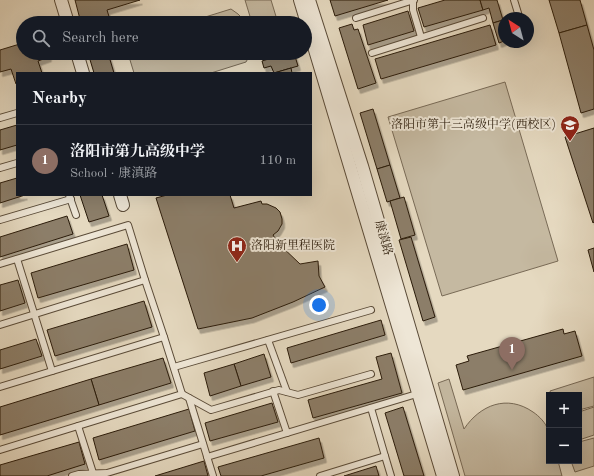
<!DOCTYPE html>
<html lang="en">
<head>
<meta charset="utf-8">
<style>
  :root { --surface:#171b24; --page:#242831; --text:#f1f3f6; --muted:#9ea1a6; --line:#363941; --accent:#db2777 }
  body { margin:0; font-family:"Old Standard TT","Noto Serif SC",serif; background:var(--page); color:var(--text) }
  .controls { position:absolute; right:12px; bottom:12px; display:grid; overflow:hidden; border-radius:0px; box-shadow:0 4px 16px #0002 }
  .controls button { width:36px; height:36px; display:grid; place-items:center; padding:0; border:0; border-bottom:1px solid var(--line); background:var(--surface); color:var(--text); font:20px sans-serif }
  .compass { position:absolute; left:498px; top:12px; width:36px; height:36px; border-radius:50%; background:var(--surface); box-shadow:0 4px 16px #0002; rotate:324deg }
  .you { position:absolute; left:319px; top:305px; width:14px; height:14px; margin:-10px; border:3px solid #fff; border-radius:50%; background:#1a73e8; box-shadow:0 0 0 6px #1a73e833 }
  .badge { display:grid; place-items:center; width:26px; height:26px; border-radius:50%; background:var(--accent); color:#fff; font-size:13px; font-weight:700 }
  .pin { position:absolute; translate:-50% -33px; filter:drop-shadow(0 1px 2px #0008) }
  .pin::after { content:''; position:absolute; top:21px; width:14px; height:12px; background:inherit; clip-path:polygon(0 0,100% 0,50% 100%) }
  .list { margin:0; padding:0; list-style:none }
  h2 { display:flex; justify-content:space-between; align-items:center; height:52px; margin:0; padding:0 16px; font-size:17px }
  h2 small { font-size:13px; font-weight:400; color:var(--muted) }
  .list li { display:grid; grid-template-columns:26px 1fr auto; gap:12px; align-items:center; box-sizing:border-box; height:72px; padding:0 16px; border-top:1px solid var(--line) }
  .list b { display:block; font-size:15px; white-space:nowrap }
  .list p { margin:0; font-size:13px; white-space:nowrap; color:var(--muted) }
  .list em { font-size:13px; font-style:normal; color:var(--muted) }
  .icon { flex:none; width:22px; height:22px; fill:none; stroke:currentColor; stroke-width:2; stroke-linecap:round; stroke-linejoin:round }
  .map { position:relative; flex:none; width:594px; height:476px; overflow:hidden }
  .search { position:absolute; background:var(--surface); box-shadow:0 4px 16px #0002; left:16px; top:16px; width:296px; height:44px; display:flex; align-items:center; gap:10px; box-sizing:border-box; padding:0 14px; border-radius:22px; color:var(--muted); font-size:15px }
  .panel { position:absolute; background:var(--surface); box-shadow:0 4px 16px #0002; left:16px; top:72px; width:296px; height:124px; border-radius:0px }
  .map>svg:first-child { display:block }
  .green { fill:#c5b9a1; stroke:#786a56 }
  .building { fill:#8c7e69; stroke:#2b1c0b; filter:url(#shadow) }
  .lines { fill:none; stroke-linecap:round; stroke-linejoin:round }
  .lane-casing { stroke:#5a4b38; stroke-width:8 }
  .street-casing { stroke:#5a4b38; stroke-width:14 }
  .lane { stroke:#eee6d6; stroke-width:6 }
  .street { stroke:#eee6d6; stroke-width:12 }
  .labels { text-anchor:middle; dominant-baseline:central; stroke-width:4; stroke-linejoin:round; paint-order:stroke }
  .poi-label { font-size:12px; fill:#2b1c0b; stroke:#eee6d6; text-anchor:end }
  .street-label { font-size:12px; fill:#2b1c0b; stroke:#eee6d6 }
</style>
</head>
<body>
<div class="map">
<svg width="594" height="476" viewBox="0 0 594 476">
  <defs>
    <filter id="shadow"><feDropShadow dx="2.5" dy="4.5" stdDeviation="0" flood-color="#0004"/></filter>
  </defs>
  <rect width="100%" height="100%" fill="#e5d9c0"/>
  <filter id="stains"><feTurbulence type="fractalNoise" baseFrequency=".005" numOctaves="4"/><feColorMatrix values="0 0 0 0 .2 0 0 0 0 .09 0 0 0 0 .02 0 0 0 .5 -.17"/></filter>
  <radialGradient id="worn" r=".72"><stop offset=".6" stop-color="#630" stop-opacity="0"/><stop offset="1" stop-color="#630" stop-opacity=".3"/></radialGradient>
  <g class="green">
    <polygon points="245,0 271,0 278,23 252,23"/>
    <polygon points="231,9 238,14 247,23 186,23"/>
    <polygon points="131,53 251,53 246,62 211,73 134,73 130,60"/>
    <polygon points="505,82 558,261 442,296 388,117"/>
    <polygon points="594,377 594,406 579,410 579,395 551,395 550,391"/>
    <path d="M 449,379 L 464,429 C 480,405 507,394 533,412 C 539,416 546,423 548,430 C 551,439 549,452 549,461 L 558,461 L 562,476 L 465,476 L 438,383 Z"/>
    <polygon points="594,407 594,435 579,440 579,412"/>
    <polygon points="594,438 594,466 575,472 571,461 579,461 579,442"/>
  </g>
  <g class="building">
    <polygon points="75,0 140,0 107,10 111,23 81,23"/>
    <polygon points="330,0 388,0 335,16"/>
    <polygon points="445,0 480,0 483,10 424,27 418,8"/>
    <polygon points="480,0 497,0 503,20 493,23 489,8 483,10"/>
    <polygon points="549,0 580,0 587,25 559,33"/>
    <polygon points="408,11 414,31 368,45 363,25"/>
    <polygon points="503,20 504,41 499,43 493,23"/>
    <polygon points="352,24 354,30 358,29 376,83 358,89 339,28"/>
    <polygon points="490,25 496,45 381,79 375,59"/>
    <polygon points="587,25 594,50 594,109 581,113 559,33"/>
    <polygon points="23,43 23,53 48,53 49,57 38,61 42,73 17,73 17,84 16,84 11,69 0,72 0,50"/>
    <polygon points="88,53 108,53 114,73 94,73"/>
    <polygon points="284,53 294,53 298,66 274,73 271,66 264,68 262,61 285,54"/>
    <polygon points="291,68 292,73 274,73"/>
    <polygon points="373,109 390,165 377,169 360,113"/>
    <polygon points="17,125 17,145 0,150 0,130"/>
    <polygon points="594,128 594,222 593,223 565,137"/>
    <polygon points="390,165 400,198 387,202 377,169"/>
    <polygon points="17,178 17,195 25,195 0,203 0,183"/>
    <polygon points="80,195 102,195 109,216 89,222"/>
    <polygon points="167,195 230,195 234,208 261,201 262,204 267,204 276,208 280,212 282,219 282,224 278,231 273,235 278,243 300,264 318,261 319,276 325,287 293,302 252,318 198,329 156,198"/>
    <polygon points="404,197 415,235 401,239 390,201"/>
    <polygon points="67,216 73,234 0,257 0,237"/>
    <polygon points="411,237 435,317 423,321 399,240"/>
    <polygon points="127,244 134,270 38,298 31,273"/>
    <polygon points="594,248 594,272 588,250"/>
    <polygon points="18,280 25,303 0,311 0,285"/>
    <polygon points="144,301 152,327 55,356 47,330"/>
    <polygon points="381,320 385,335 291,363 287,348"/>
    <polygon points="563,329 564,334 575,331 582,356 463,390 456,365 469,361 467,356"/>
    <polygon points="36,339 42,356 0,369 0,350"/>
    <polygon points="391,353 402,393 313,418 308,400 382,379 376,357"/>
    <polygon points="264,354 271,377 241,386 234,364"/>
    <polygon points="163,358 171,383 99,405 91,379"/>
    <polygon points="234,364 241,386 210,396 204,373"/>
    <polygon points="91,379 99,405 0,435 0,407"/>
    <polygon points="272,403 278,422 210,441 205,423"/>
    <polygon points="403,407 424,476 404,476 385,413"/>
    <polygon points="189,409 195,431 99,460 93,438"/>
    <polygon points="319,438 324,458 261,476 221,476 218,467"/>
    <polygon points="79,442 85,464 47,476 0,476 0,465"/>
    <polygon points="204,461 208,476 155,476"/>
    <polygon points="376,466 379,476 344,476"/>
  </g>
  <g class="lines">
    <g class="lane-casing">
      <g id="lane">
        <polyline points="413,0 413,10 421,37"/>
        <polyline points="514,0 518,13"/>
        <polyline points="356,18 414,0"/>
        <polyline points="372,53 483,18"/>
        <polyline points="0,118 17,113"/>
        <polyline points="0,168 17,163"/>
        <polyline points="69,195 76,215"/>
        <polyline points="0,220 71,199"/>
        <polyline points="17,259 52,371"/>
        <polyline points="0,264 128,225 145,280 164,337 0,387"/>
        <polyline points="0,325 145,280"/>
        <polyline points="268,340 287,392"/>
        <polyline points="174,367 371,310"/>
        <polyline points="273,391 287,433"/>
        <polyline points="182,394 211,410 279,390 298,395 371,374"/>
        <polyline points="189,398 213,476"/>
        <polyline points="371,408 385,456"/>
        <polyline points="78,426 94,476"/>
        <polyline points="0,450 182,394 164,337"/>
        <polyline points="207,457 420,393"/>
        <polyline points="72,476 79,474 107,473 203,444"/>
        <polyline points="320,476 385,456 391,476"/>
      </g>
    </g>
    <g class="street-casing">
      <g id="street">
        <polyline points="61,0 68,23"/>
        <polyline points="300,0 443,476"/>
        <polyline points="309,0 362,166 453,476"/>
        <polyline points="77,53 83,73"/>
        <polyline points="120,195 123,205"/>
      </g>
    </g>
    <use href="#lane" class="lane"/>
    <use href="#street" class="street"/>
  </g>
  <defs>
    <g id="school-pin" transform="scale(1)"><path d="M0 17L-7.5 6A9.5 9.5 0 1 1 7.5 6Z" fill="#8f2418" stroke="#eee6d6"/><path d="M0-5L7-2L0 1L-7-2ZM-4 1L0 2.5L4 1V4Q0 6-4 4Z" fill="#fff"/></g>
    <g id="hospital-pin" transform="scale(1)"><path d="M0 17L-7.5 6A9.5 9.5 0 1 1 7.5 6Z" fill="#8f2418" stroke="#eee6d6"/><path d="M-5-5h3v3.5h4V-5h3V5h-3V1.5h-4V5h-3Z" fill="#fff"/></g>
  </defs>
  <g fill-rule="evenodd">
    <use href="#school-pin" x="570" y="125"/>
    <use href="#hospital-pin" x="237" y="246"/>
  </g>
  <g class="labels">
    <g class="poi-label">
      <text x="556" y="125">洛阳市第十三高级中学(西校区)</text>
      <text x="251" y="246" text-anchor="start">洛阳新里程医院</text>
    </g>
    <g class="street-label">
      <text transform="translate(383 238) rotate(74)">康滇路</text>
    </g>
  </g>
  <rect width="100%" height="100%" filter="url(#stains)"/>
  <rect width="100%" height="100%" fill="url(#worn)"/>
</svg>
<div class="controls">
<button>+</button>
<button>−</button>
</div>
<svg class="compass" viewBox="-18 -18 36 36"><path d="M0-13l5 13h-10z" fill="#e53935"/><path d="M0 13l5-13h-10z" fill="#9ea1a6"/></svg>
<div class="you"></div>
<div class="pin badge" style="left:512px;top:370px;background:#8d6e63">1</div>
<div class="search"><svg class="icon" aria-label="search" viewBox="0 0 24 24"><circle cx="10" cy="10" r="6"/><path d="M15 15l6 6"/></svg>Search here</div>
<section class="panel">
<h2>Nearby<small></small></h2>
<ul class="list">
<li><span class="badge" style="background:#8d6e63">1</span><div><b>洛阳市第九高级中学</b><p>School · 康滇路</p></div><em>110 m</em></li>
</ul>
</section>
</div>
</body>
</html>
